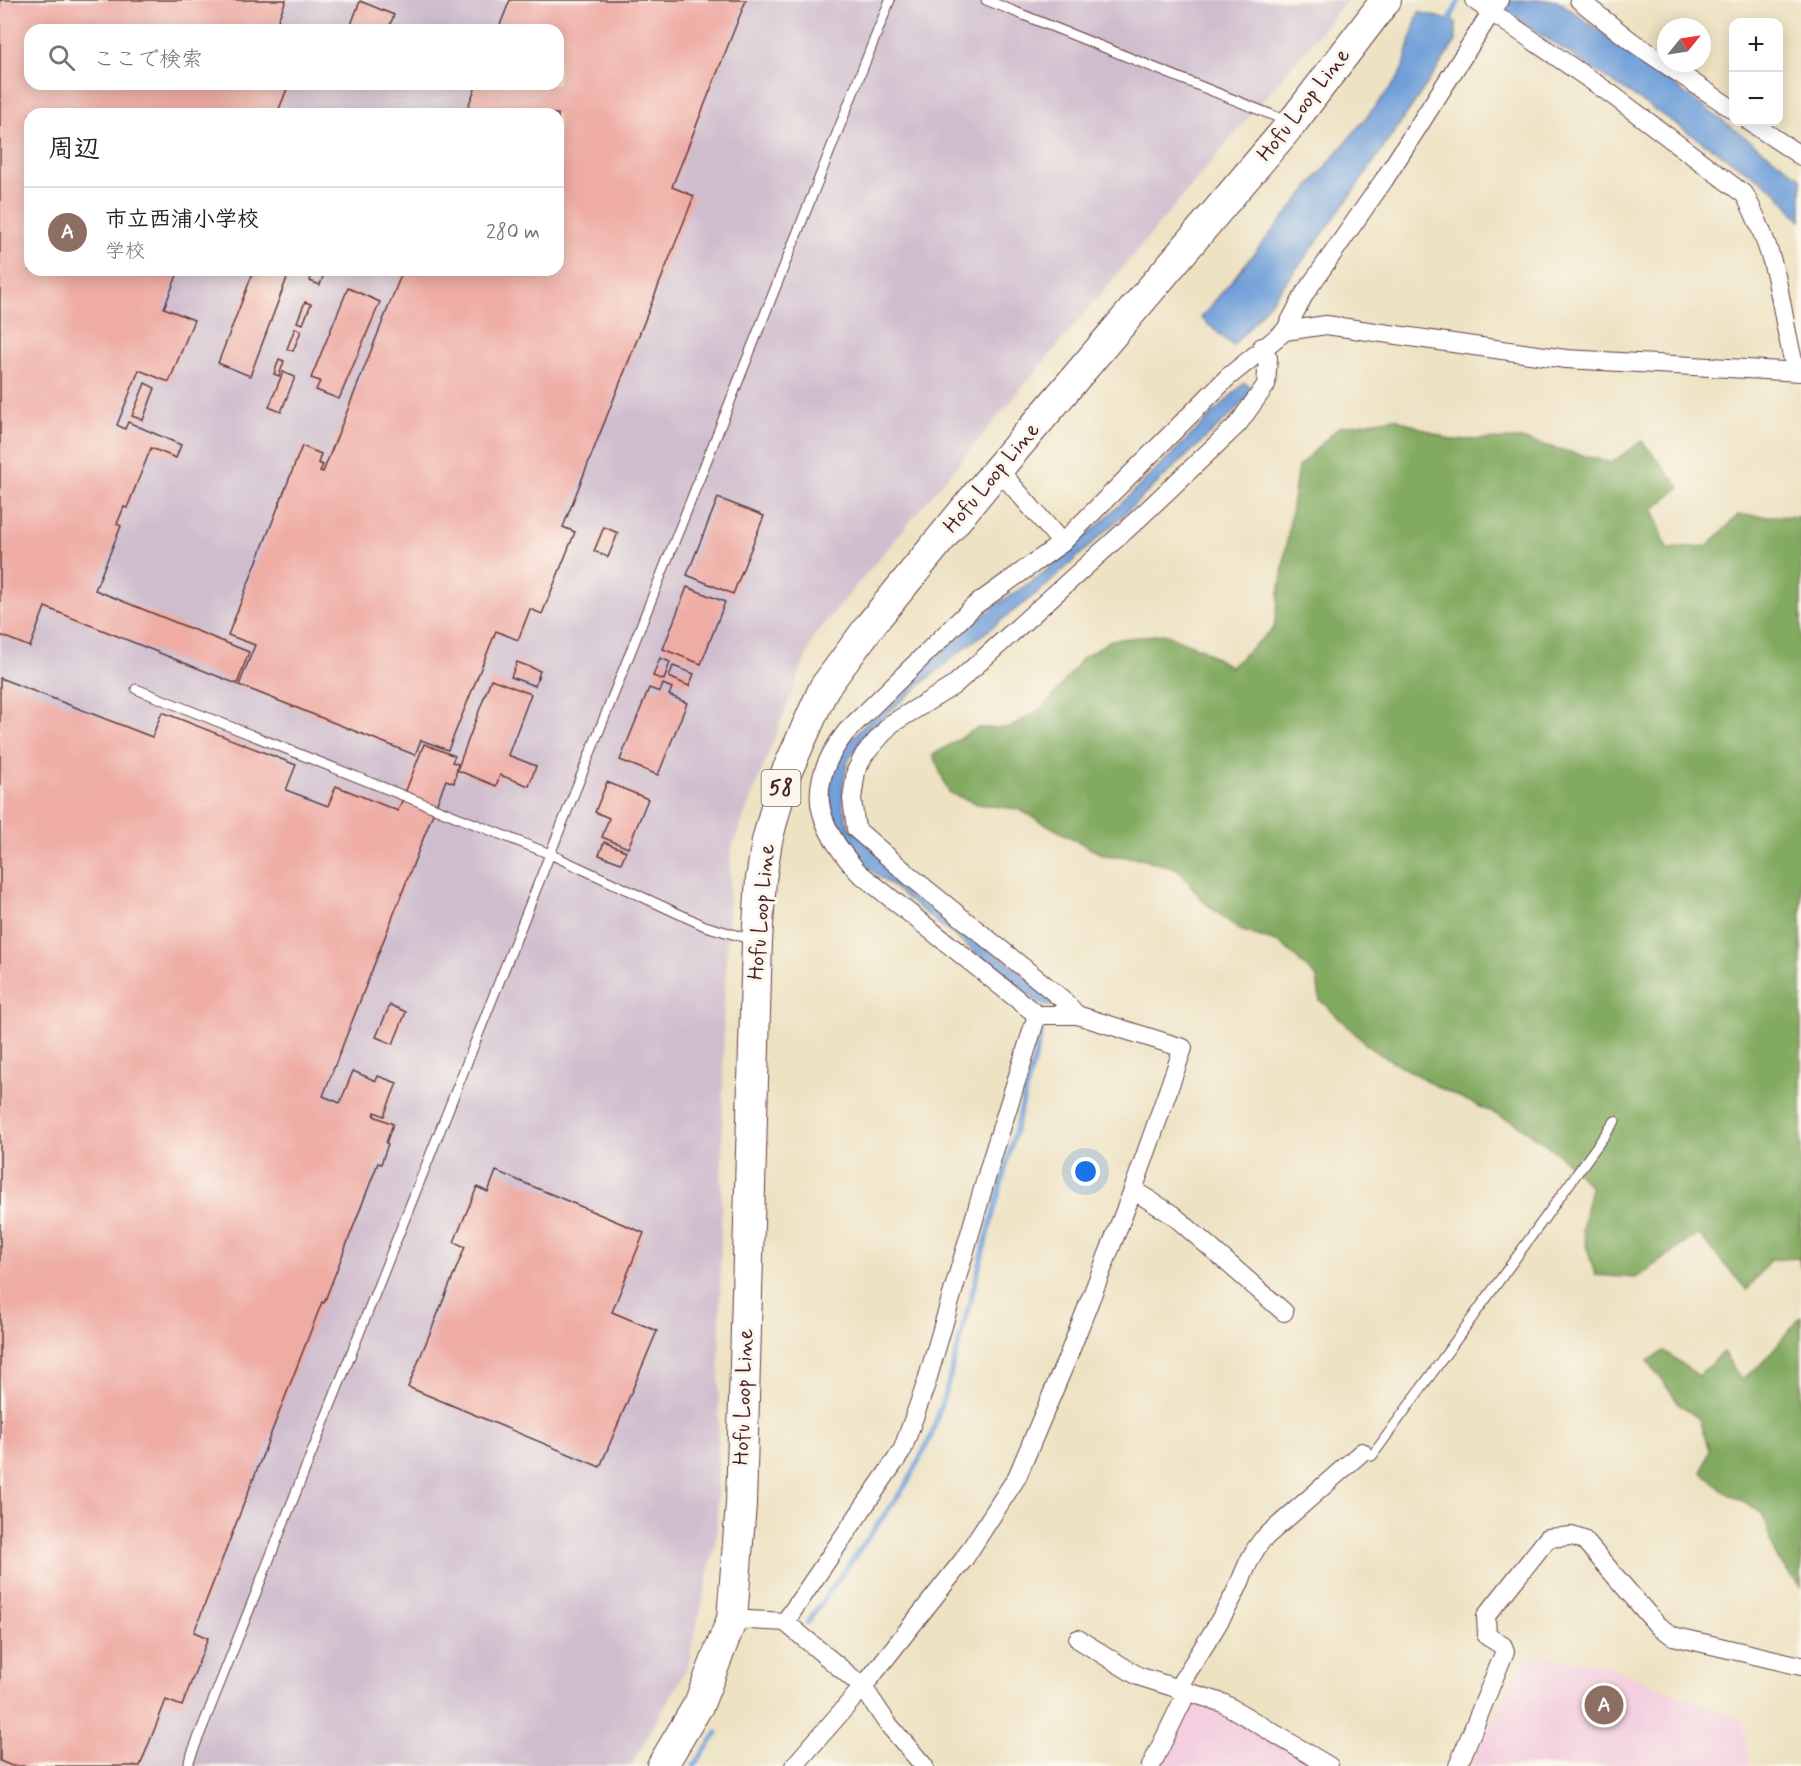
<!DOCTYPE html>
<html lang="ja">
<head>
<meta charset="utf-8">
<style>
  :root { --surface:#fff; --page:#f6f6f6; --text:#202124; --muted:#757577; --line:#e0e0e0; --accent:#db2777 }
  body { margin:0; font-family:Mynerve,"Klee One",sans-serif; background:var(--page); color:var(--text) }
  .controls { position:absolute; right:18px; top:18px; display:grid; overflow:hidden; border-radius:12px; box-shadow:0 3px 15px #0003 }
  .controls button { width:54px; height:54px; display:grid; place-items:center; padding:0; border:0; border-bottom:2px solid var(--line); background:var(--surface); color:var(--text); font:30px sans-serif }
  .compass { position:absolute; left:1657px; top:18px; width:54px; height:54px; border-radius:50%; background:var(--surface); box-shadow:0 3px 15px #0003; rotate:60deg }
  .you { position:absolute; left:1086px; top:1172px; width:21px; height:21px; margin:-15px; border:4px solid #fff; border-radius:50%; background:#1a73e8; box-shadow:0 0 0 9px #1a73e833 }
  .badge { display:grid; place-items:center; width:39px; height:39px; border-radius:50%; background:var(--accent); color:#fff; font-size:20px; font-weight:700 }
  .pin { position:absolute; translate:-50% -50%; border:3px solid #fff; box-shadow:0 2px 6px #0006 }
  .list { margin:0; padding:0; list-style:none }
  h2 { display:flex; justify-content:space-between; align-items:center; height:78px; margin:0; padding:0 24px; font-size:26px }
  h2 small { font-size:20px; font-weight:400; color:var(--muted) }
  .list li { display:grid; grid-template-columns:39px 1fr auto; gap:18px; align-items:center; box-sizing:border-box; height:90px; padding:0 24px; border-top:2px solid var(--line) }
  .list b { display:block; font-size:22px; white-space:nowrap }
  .list p { margin:0; font-size:20px; white-space:nowrap; color:var(--muted) }
  .list em { font-size:20px; font-style:normal; color:var(--muted) }
  .icon { flex:none; width:33px; height:33px; fill:none; stroke:currentColor; stroke-width:2; stroke-linecap:round; stroke-linejoin:round }
  .map { position:relative; flex:none; width:1801px; height:1766px; overflow:hidden }
  .search { position:absolute; background:var(--surface); box-shadow:0 3px 15px #0003; left:24px; top:24px; width:540px; height:66px; display:flex; align-items:center; gap:15px; box-sizing:border-box; padding:0 21px; border-radius:18px; color:var(--muted); font-size:22px }
  .panel { position:absolute; background:var(--surface); box-shadow:0 3px 15px #0003; left:24px; top:108px; width:540px; height:168px; border-radius:18px }
  .map>svg:first-child { display:block }
  .built { fill:#f3cfdf }
  .industrial { fill:#cfbdce; fill-rule:evenodd }
  .forest { fill:#82aa60; stroke:#666446; stroke-width:1.5 }
  .water { fill:#709fd9; stroke:#5d5f82; stroke-width:1.5 }
  .lines { fill:none; stroke-linecap:round; stroke-linejoin:round }
  .stream { stroke:#709fd9; stroke-width:5 }
  .building { fill:#eeaca4 }
  .lane-casing { stroke:#623c42; stroke-width:11 }
  .street-casing { stroke:#623c42; stroke-width:20 }
  .primary-casing { stroke:#623c42; stroke-width:32 }
  .lane { stroke:#fff; stroke-width:9 }
  .street { stroke:#fff; stroke-width:18 }
  .primary { stroke:#fff; stroke-width:30 }
  .labels { text-anchor:middle; dominant-baseline:central; stroke-width:6; stroke-linejoin:round; paint-order:stroke }
  .shield { fill:#fbf7ec; stroke:#7f6065; stroke-width:1.5 }
  .shield-label { font-size:21px; font-weight:bold; fill:#4a1f2b }
  .street-label { font-size:22px; fill:#4a1f2b; stroke:#fbf7ec }
</style>
</head>
<body>
<div class="map">
<svg width="1801" height="1766" viewBox="0 0 1801 1766">
  <rect width="100%" height="100%" fill="#fbf7ec"/>
  <filter id="ink" filterUnits="userSpaceOnUse"><feTurbulence type="fractalNoise" baseFrequency=".0167" numOctaves="2"/><feDisplacementMap in="SourceGraphic" scale="12" xChannelSelector="R" yChannelSelector="G"/><feConvolveMatrix kernelMatrix="1 2 1 2 8 2 1 2 1" color-interpolation-filters="sRGB"/></filter>
  <filter id="wash" filterUnits="userSpaceOnUse"><feTurbulence type="fractalNoise" baseFrequency=".008" numOctaves="4" result="noise"/><feDisplacementMap in="SourceGraphic" scale="24" xChannelSelector="R" yChannelSelector="G"/><feGaussianBlur stdDeviation="1.35" result="paint"/><feColorMatrix in="noise" values="0 0 0 0 0 0 0 0 0 0 0 0 0 0 0 0 0 1.4 0 .05"/><feComposite in="paint" operator="in"/></filter>
  <g filter="url(#wash)">
    <rect width="100%" height="100%" fill="#ede2c2"/>
    <g class="built">
      <polygon points="1538,1657 1600,1663 1741,1720 1751,1766 1471,1766 1521,1662"/>
      <polygon points="1192,1698 1221,1707 1321,1766 1157,1766"/>
    </g>
    <path class="industrial" d="M 0,0 L 1347,0 L 814,636 L 731,850 L 724,1005 L 717,1535 L 688,1666 L 631,1766 L 0,1766 ZM 30,30 L 558,30 L 558,84 L 30,84 ZM 30,114 L 558,114 L 558,270 L 30,270 Z"/>
    <g class="forest">
      <polygon points="1395,418 1451,440 1521,439 1611,463 1642,441 1680,488 1653,509 1667,549 1708,546 1738,515 1801,517 1801,1268 1799,1258 1770,1260 1747,1290 1698,1234 1636,1278 1595,1275 1582,1229 1591,1187 1560,1155 1517,1124 1438,1087 1371,1049 1320,1000 1317,978 1282,944 1240,930 1204,902 1178,869 1139,858 1103,855 1018,809 978,804 949,793 933,755 977,728 1010,728 1045,706 1083,658 1111,640 1164,634 1202,649 1230,667 1274,628 1298,467 1339,427"/>
      <polygon points="1801,1317 1801,1588 1776,1557 1762,1513 1722,1490 1702,1472 1709,1450 1699,1419 1680,1405 1648,1361 1664,1351 1699,1376 1723,1352 1741,1380 1761,1364"/>
    </g>
    <g class="water">
      <polygon points="1489,0 1557,0 1801,178 1801,221 1775,190"/>
      <path d="M 1419,12 L 1456,22 L 1456,41 C 1385,145 1317,251 1233,346 L 1201,318 L 1397,80 C 1410,57 1409,36 1419,12 Z"/>
      <path d="M 1244,383 L 1254,389 L 1234,412 L 1045,587 L 953,657 L 891,710 L 860,742 L 848,761 L 843,784 L 843,806 L 849,827 L 1052,1000 L 1052,1006 L 1040,1004 L 865,865 C 839,838 819,803 836,763 C 845,742 863,727 879,711 C 914,676 951,641 990,610 C 1008,596 1028,585 1046,571 C 1115,513 1179,447 1244,383 Z"/>
    </g>
    <g class="lines">
      <g class="stream">
        <polyline points="1447,26 1459,0"/>
        <polyline points="807,1623 908,1482 932,1434 949,1380 1045,1019"/>
        <polyline points="694,1766 717,1733"/>
      </g>
    </g>
    <g id="blocks">
      <g class="building">
        <polygon points="0,0 286,0 274,30 30,30 30,84 289,84 277,114 30,114 30,270 179,270 164,308 194,320 169,382 139,370 117,425 125,429 128,422 181,445 176,458 151,448 127,508 124,507 117,524 121,526 95,590 249,652 237,684 45,607 30,647 0,635"/>
        <polygon points="510,0 746,0 672,187 694,196 563,527 575,532 542,614 530,609 518,640 496,631 448,750 421,740 415,755 239,685 255,645 228,635 302,446 321,454 318,463 323,465 320,471 323,472 403,270 558,270 558,114 465,114 477,84 558,84 558,30 498,30"/>
        <polygon points="360,1 394,15 388,30 349,30"/>
        <polygon points="254,270 290,270 250,376 218,363"/>
        <polygon points="313,271 324,274 320,285 310,281"/>
        <polygon points="348,288 380,302 339,399 316,390 320,381 311,378"/>
        <polygon points="305,302 311,304 303,324 297,322"/>
        <polygon points="295,328 301,331 293,351 287,349"/>
        <polygon points="279,359 284,361 279,376 274,374"/>
        <polygon points="283,372 295,377 281,412 269,407"/>
        <polygon points="145,383 155,388 143,420 132,416"/>
        <polygon points="718,498 764,516 733,594 687,575"/>
        <polygon points="604,527 618,533 608,557 594,551"/>
        <polygon points="687,587 725,602 701,664 663,649"/>
        <polygon points="660,658 670,662 664,680 653,676"/>
        <polygon points="517,662 540,671 535,686 511,677"/>
        <polygon points="673,666 694,674 689,686 669,677"/>
        <polygon points="0,678 152,737 162,712 296,765 286,790 328,806 336,786 398,811 424,744 455,756 452,762 458,764 454,783 446,780 323,1096 340,1103 353,1071 376,1081 378,1076 397,1083 384,1116 375,1112 374,1116 393,1124 386,1143 388,1144 381,1164 378,1163 324,1303 322,1302 194,1632 208,1638 182,1706 166,1700 140,1766 12,1766 0,1761"/>
        <polygon points="491,679 531,694 508,755 536,766 529,786 500,775 496,786 457,770"/>
        <polygon points="663,684 672,688 669,695 687,703 658,775 620,760 649,688 660,692"/>
        <polygon points="607,782 648,799 628,848 602,837 609,818 595,812"/>
        <polygon points="604,842 626,851 621,863 599,855"/>
        <polygon points="390,1005 406,1012 393,1044 376,1037"/>
        <polygon points="496,1171 644,1233 612,1312 657,1331 600,1467 408,1387 465,1247 454,1242 477,1187 488,1192"/>
      </g>
    </g>
  </g>
  <g filter="url(#ink)">
    <use href="#blocks" fill-opacity="0" stroke="#623c42" stroke-width="1.5"/>
    <g class="lines">
      <g class="lane-casing">
        <g id="lane">
          <polyline points="986,0 1287,121"/>
          <polyline points="136,689 550,854 705,926 753,940"/>
          <polyline points="1372,1456 1615,1121"/>
          <polyline points="187,1766 890,0"/>
        </g>
      </g>
      <g class="street-casing">
        <g id="street">
          <path d="M 1474,0 L 1611,94 L 1745,195 C 1758,220 1769,248 1776,276 C 1783,308 1787,340 1796,371"/>
          <polyline points="1579,0 1631,41 1734,110"/>
          <polyline points="1750,122 1801,156"/>
          <polyline points="1285,331 1305,293 1384,180 1499,0"/>
          <polyline points="998,469 1062,543"/>
          <polyline points="1077,1015 1061,998 910,876 856,829 852,799 856,771 864,755 891,724 953,686 1137,520 1238,424 1266,385 1268,358 1262,347"/>
          <polyline points="1133,1190 1173,1215 1284,1312"/>
          <polyline points="732,1619 785,1622 863,1687 887,1723 924,1766"/>
          <polyline points="785,1622 902,1451 926,1384 992,1158 1037,1015"/>
          <polyline points="1078,1639 1138,1676 1223,1703 1329,1766"/>
          <path d="M 1177,1689 C 1196,1658 1216,1629 1233,1597 C 1243,1578 1248,1557 1262,1540 L 1362,1452"/>
          <path d="M 794,1766 L 863,1687 L 964,1559 L 1017,1477 L 1067,1359 L 1133,1190 L 1183,1048 L 1077,1015 L 1037,1015 L 858,872 C 815,823 804,786 846,732 L 974,606 L 1062,543 L 1228,377 L 1285,331 L 1326,325 L 1566,359 L 1801,372"/>
          <polyline points="1151,1766 1187,1692"/>
          <polyline points="1458,1766 1505,1651 1503,1646 1487,1636 1486,1616 1548,1538 1572,1536 1584,1540 1658,1626 1673,1636 1801,1666"/>
        </g>
      </g>
      <g class="primary-casing">
        <polyline id="primary" points="662,1766 699,1704 732,1619 741,1504 757,941 761,879 767,841 783,780 824,688 872,623 998,469 1292,123 1386,0"/>
      </g>
      <use href="#lane" class="lane"/>
      <use href="#street" class="street"/>
      <use href="#primary" class="primary"/>
    </g>
  </g>
  <g class="labels">
    <rect class="shield" x="761.5" y="770" width="39" height="36" rx="4.5"/>
    <g class="shield-label">
      <text x="781" y="788">58</text>
    </g>
    <g class="street-label">
      <text transform="translate(1304 105) rotate(-52)">Hofu Loop Line</text>
      <text transform="translate(992 478) rotate(-50)">Hofu Loop Line</text>
      <text transform="translate(762 912) rotate(-85)">Hofu Loop Line</text>
      <text transform="translate(744 1397) rotate(-88)">Hofu Loop Line</text>
    </g>
  </g>
</svg>
<div class="controls">
<button>+</button>
<button>−</button>
</div>
<svg class="compass" viewBox="-18 -18 36 36"><path d="M0-13l5 13h-10z" fill="#e53935"/><path d="M0 13l5-13h-10z" fill="#757577"/></svg>
<div class="you"></div>
<div class="pin badge" style="left:1604px;top:1705px;background:#8d6e63">A</div>
<div class="search"><svg class="icon" aria-label="search" viewBox="0 0 24 24"><circle cx="10" cy="10" r="6"/><path d="M15 15l6 6"/></svg>ここで検索</div>
<section class="panel">
<h2>周辺<small></small></h2>
<ul class="list">
<li><span class="badge" style="background:#8d6e63">A</span><div><b>市立西浦小学校</b><p>学校</p></div><em>280 m</em></li>
</ul>
</section>
</div>
</body>
</html>
